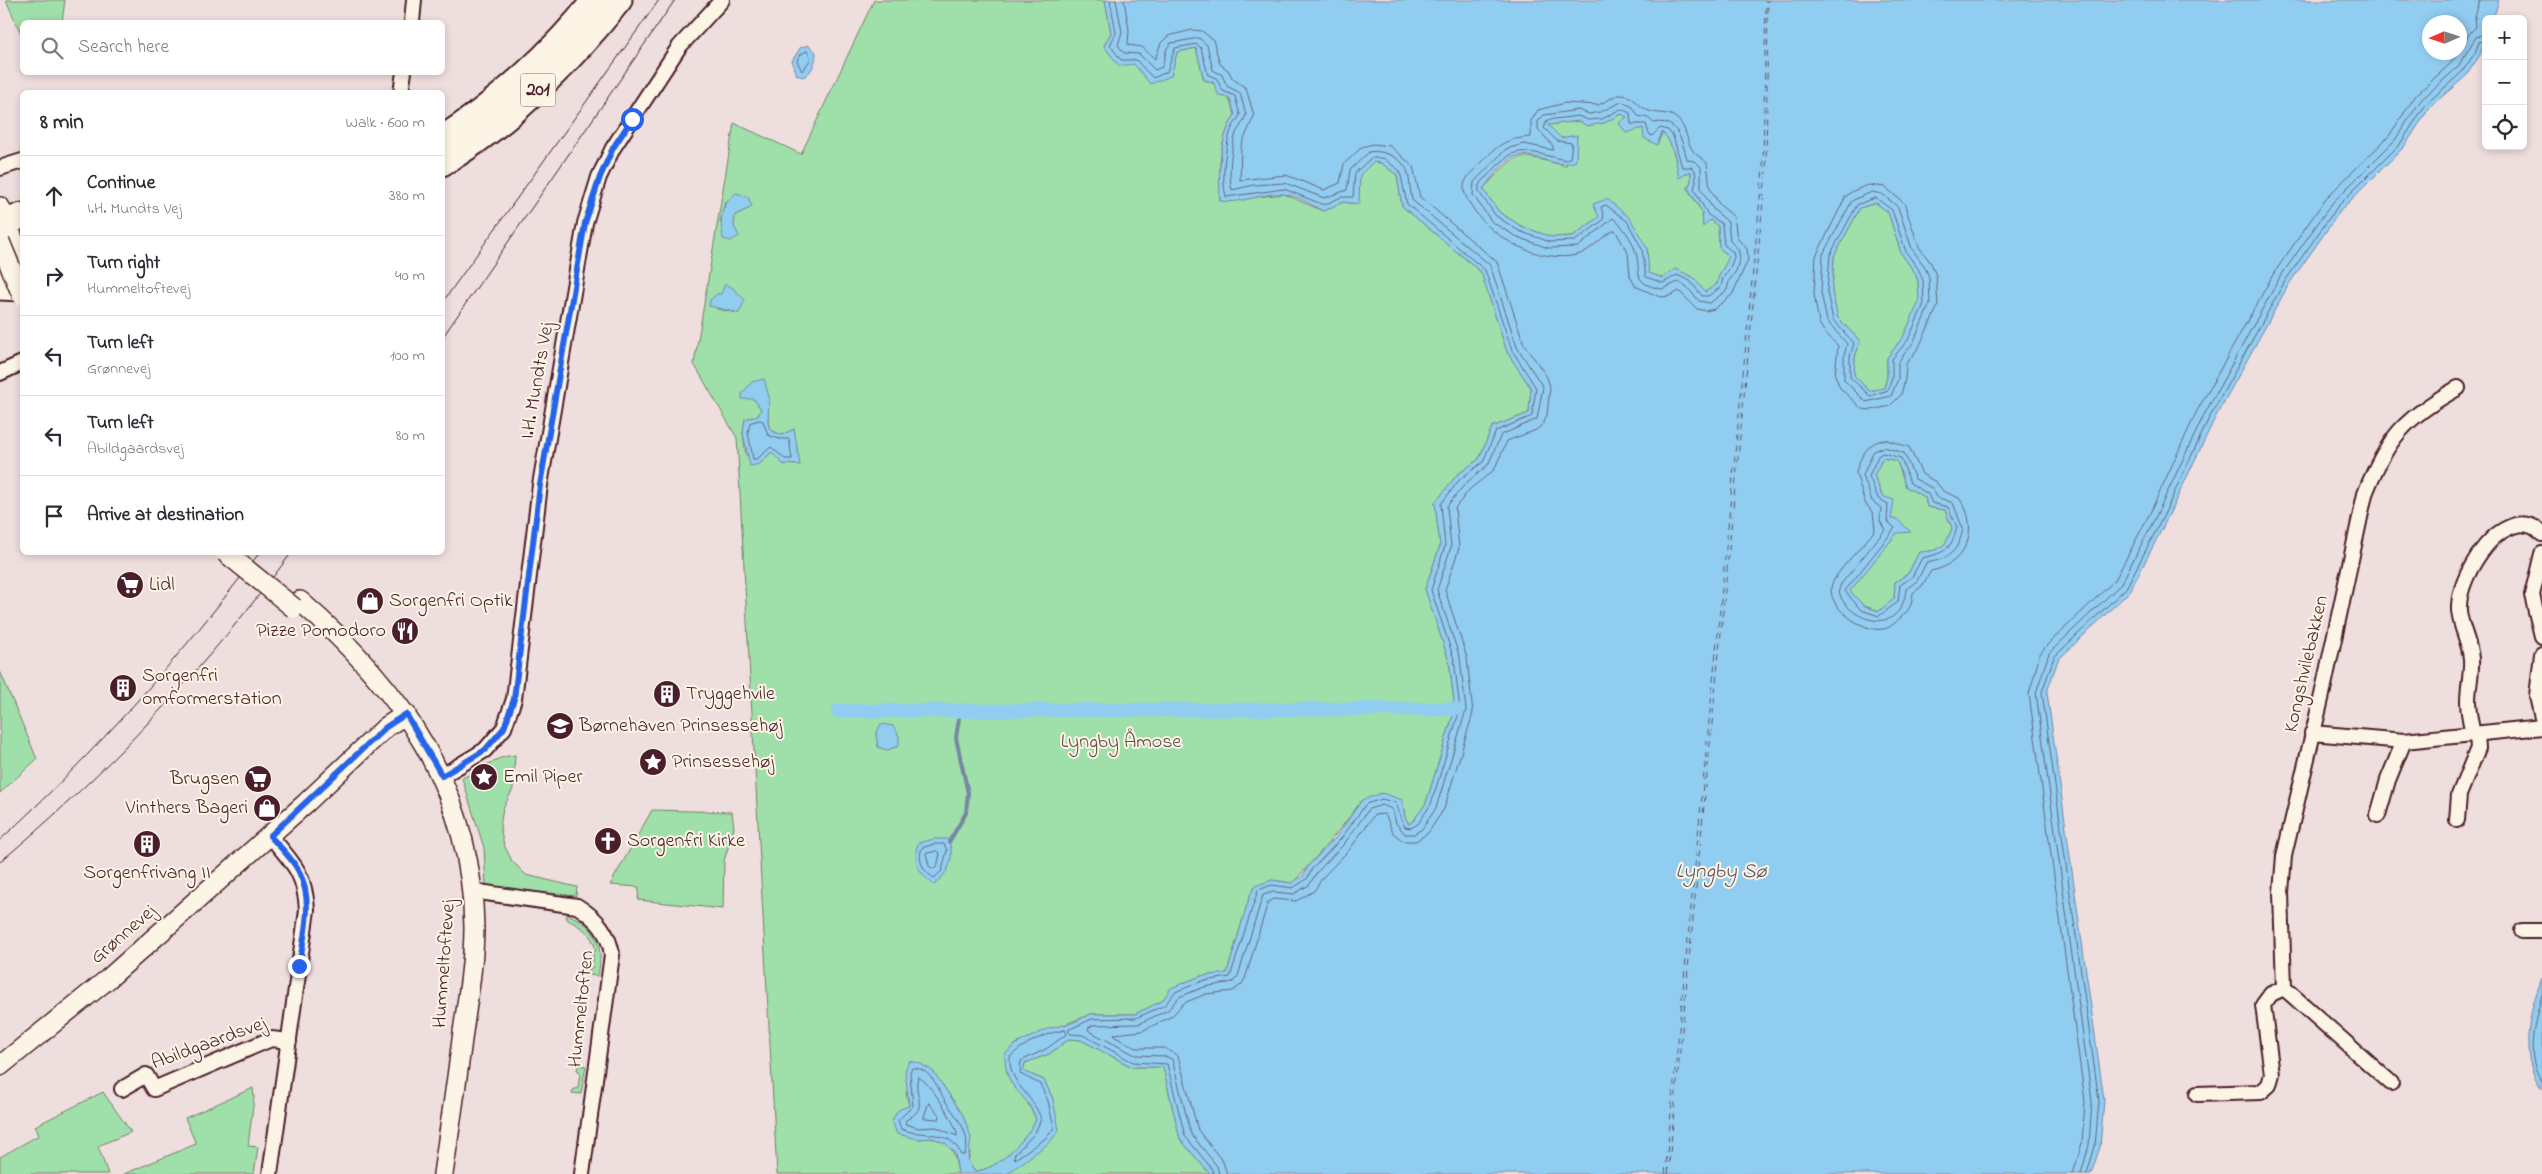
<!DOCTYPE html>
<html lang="en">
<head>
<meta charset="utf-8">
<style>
  :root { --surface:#fff; --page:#f2f2f3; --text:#2b2b33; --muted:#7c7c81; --line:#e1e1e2 }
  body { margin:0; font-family:"Indie Flower",sans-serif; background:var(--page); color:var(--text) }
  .controls { position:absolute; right:15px; top:15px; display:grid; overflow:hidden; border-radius:8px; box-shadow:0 2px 8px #0003 }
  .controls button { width:45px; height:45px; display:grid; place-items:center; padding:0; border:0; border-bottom:1px solid var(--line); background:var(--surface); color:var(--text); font:25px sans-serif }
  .compass { position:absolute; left:2422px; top:15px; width:45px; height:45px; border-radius:50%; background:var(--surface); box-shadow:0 2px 8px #0003; rotate:267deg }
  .stop { position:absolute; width:15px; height:15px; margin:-11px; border:4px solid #2563eb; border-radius:50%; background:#fff }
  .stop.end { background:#2563eb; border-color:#fff; box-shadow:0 1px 5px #0008 }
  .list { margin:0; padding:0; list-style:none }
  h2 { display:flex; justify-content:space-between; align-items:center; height:65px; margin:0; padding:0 20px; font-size:21px }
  h2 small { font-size:16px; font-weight:400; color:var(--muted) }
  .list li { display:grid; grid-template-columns:32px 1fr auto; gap:15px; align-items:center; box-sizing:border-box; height:80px; padding:0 20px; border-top:1px solid var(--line) }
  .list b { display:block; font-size:19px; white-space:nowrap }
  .list p { margin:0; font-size:16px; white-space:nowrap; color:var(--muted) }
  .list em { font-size:16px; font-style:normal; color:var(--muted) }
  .icon { flex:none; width:28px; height:28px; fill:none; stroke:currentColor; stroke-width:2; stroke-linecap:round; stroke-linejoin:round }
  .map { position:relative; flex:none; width:2542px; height:1174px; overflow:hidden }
  .search { position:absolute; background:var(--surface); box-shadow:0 2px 8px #0003; left:20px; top:20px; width:425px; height:55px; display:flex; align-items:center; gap:12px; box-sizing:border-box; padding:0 18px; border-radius:8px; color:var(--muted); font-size:19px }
  .panel { position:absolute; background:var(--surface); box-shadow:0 2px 8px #0003; left:20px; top:90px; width:425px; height:465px; border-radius:8px }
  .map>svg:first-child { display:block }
  .green { fill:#9fdfa9; stroke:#747f6a; fill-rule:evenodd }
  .water { fill:#91cdf1; stroke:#7587a2; fill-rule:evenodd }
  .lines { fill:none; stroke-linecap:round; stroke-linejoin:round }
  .shore { stroke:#66657a; stroke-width:1 }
  .stream { stroke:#7587a2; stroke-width:4 }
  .canal { stroke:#91cdf1; stroke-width:14 }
  .ferry { stroke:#5f5366; stroke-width:1; stroke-dasharray:6 5; stroke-linecap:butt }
  .street-casing { stroke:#4a1f2b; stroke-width:18 }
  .secondary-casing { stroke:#4a1f2b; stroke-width:22 }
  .highway-casing { stroke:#4a1f2b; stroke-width:29 }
  .street { stroke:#fcf5e5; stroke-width:14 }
  .secondary { stroke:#fcf5e5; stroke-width:19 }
  .highway { stroke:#fcf5e5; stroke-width:25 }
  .tram { stroke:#4a1f2b; stroke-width:1 }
  .secondary-bridge-casing { stroke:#4a1f2b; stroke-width:22; stroke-linecap:butt }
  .secondary-bridge { stroke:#fcf5e5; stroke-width:19 }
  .route { stroke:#2563eb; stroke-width:6 }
  .labels { text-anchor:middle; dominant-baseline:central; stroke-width:4; stroke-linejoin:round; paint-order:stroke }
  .shield { fill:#fcf5e5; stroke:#7f5f63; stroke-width:1 }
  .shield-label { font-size:19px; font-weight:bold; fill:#4a1f2b }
  .street-label { font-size:20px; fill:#4a1f2b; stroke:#fcf5e5 }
  .poi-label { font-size:20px; fill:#4a1f2b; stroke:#fcf5e5; text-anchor:start }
  .park-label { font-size:20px; fill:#5f4f4a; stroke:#fcf5e5 }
  .water-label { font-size:21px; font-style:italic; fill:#5f5366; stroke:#fcf5e5 }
</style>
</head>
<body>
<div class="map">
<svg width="2542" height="1174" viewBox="0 0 2542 1174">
  <rect width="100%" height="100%" fill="#efdede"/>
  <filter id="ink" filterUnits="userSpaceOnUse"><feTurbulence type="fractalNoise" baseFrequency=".02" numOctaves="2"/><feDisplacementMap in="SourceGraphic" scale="10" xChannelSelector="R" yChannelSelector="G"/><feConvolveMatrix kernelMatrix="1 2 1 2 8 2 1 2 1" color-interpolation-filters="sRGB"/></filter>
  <g filter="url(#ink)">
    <g class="green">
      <polygon points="6,0 65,0 62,22 22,22 22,36"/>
      <path d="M 874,0 L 1105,0 L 1111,33 L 1104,46 L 1111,54 L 1171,76 L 1177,52 L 1196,48 L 1204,80 C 1222,84 1230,98 1235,115 C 1218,140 1219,171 1220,201 L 1284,194 L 1323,211 L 1343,202 L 1358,204 L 1360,175 L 1373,162 L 1381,163 L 1397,175 L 1402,206 L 1481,272 L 1507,352 L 1531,388 L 1529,413 L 1492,427 L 1479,459 L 1457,475 L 1435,503 L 1440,546 L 1425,589 L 1449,661 L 1455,709 L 1426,803 L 1414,820 L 1409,824 L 1405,817 L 1402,800 L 1362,800 C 1346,823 1329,842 1310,864 C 1303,871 1300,877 1291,883 L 1272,880 L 1250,895 L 1227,973 L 1201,976 L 1172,988 L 1162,1001 L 1135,1014 L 1091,1014 L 1016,1044 L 1026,1100 L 1036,1119 C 1027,1140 998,1171 974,1171 L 968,1161 L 970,1153 L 963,1115 L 942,1084 L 906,1092 L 909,1106 L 898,1111 L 919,1139 C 949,1136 954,1147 958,1174 L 777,1174 L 737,438 L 694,364 L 734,123 L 801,154 ZM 725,202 L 752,207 L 735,215 L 734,226 L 720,222 ZM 717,294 L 721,295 L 739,313 L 717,309 ZM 769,397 L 768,422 L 770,430 L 782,435 L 794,429 L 799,465 L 783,464 L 771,452 L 760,464 L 746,455 L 743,433 L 745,419 L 758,416 L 761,409 L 754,399 Z"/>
      <path d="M 1621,114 L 1628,117 L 1637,128 L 1643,128 L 1657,144 L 1663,132 C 1673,144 1676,161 1679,177 L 1691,171 L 1691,181 L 1688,189 L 1702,212 L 1703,226 L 1710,220 L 1718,226 L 1719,247 L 1730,256 C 1726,266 1718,273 1717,284 L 1705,293 L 1693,277 L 1663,278 L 1648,273 L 1647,248 L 1599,217 L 1573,236 L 1551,237 L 1521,226 L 1499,212 L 1483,189 C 1520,149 1513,153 1566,166 L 1561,138 L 1547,125 L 1579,121 L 1587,125 L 1604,123 Z"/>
      <polygon points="1876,203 1888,212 1901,253 1915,273 1918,281 1919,303 1903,337 1887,358 1887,377 1884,388 1869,391 1854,375 1855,357 1860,341 1838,318 1832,292 1834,256 1860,208"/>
      <path d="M 1883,458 L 1897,461 L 1906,487 L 1925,497 L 1927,507 L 1945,510 L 1952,528 C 1945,548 1941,551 1919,552 L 1908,574 L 1895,582 L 1894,599 L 1880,611 L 1864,606 L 1849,591 L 1897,533 L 1874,475 Z"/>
      <polygon points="0,671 37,759 0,793"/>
      <path d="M 515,755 L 513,789 L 503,808 L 500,827 L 504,845 L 512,861 L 526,875 L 577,887 L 576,896 L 486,886 L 484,848 L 462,778 C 483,770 492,757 515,755 Z"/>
      <polygon points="652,810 732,812 734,828 724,861 723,909 638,900 639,887 610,885"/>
      <path d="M 567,914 C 597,926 604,945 598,976 L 582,974 L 593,967 L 593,953 L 596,950 C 591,932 582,927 566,919 Z"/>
      <polygon points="1069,1039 1081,1040 1132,1067 1163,1067 1180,1139 1210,1174 1007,1174 1020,1163 1053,1099 1044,1080 1023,1071 1025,1063 1049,1054"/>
      <polygon points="578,1065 586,1066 581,1094 572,1093 573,1090 578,1088 580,1072 577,1070"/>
      <polygon points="253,1088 254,1098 248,1146 258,1147 254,1174 124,1174 196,1144 185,1118"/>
      <polygon points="103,1092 131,1132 98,1146 108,1174 0,1174 0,1157 39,1135 35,1126"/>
    </g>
    <g class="water">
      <path d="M 1105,0 L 2499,0 L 2493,19 L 2486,19 L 2486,38 L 2480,55 L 2466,76 L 2430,107 L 2404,147 L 2341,210 L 2289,284 L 2214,420 L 2166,521 L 2130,591 L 2058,660 L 2047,692 L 2104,1100 L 2100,1147 L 2091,1174 L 1210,1174 L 1180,1139 L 1163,1067 L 1132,1067 L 1081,1040 L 1069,1039 L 1049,1054 L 1025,1063 L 1023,1071 L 1044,1080 L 1053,1099 L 1059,1130 L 1050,1142 L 1007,1174 L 958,1174 L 955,1153 L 945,1143 L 933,1138 L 919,1139 L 897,1134 L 892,1121 L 898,1110 L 909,1106 L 905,1071 L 909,1061 L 919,1063 L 933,1071 L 963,1115 L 971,1138 L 968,1161 L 974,1171 C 996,1172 1027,1139 1036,1119 C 1025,1089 1004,1091 1005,1054 L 1016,1044 L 1047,1029 L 1072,1023 L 1091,1014 L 1135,1014 L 1162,1001 L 1171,988 L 1201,976 L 1227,973 L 1250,895 L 1255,886 L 1272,880 L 1291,883 L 1303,876 L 1308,866 L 1336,837 L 1362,800 L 1382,793 L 1402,800 L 1405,817 L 1409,824 L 1414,820 L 1426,803 L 1455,709 L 1449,661 L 1425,589 L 1440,546 L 1435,503 L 1457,475 L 1479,459 L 1492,427 L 1529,413 L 1531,388 L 1507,352 L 1481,272 L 1402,206 L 1397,175 L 1381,163 L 1373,162 L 1360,175 L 1359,204 L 1343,202 L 1323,211 C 1312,205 1296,195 1283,194 C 1262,192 1241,205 1220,201 C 1219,171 1218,141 1235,115 L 1230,98 L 1219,96 L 1213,82 L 1204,80 L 1196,48 L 1177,52 L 1171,76 L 1150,84 L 1134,64 L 1119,66 L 1104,46 L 1111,33 ZM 2430,22 L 2460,22 L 2460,52 L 2430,52 ZM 1621,114 L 1627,117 L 1619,123 L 1626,133 L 1643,128 L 1644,138 L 1657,145 L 1662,132 C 1674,143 1676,162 1679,178 L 1691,171 L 1691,181 L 1688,188 L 1702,212 L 1703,227 L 1710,220 L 1718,226 L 1719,248 L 1729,256 C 1726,266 1718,273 1717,284 L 1705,292 L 1693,277 L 1675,269 L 1663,278 L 1649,273 L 1647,248 L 1630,218 L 1607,199 L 1593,204 L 1599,217 L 1573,236 L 1551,237 L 1521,226 L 1499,212 L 1483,189 C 1490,180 1502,164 1512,158 C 1532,148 1554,171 1576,161 L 1577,135 L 1561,138 L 1548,125 L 1579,121 L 1587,126 L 1604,123 ZM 1876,203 L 1888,212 L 1901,253 L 1915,273 L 1918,281 L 1919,302 L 1903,337 L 1887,358 L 1887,377 L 1884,388 L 1869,391 L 1854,375 L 1855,357 L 1860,341 L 1838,318 L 1832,292 L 1834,256 L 1860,208 ZM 1883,458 L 1897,461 L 1906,487 L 1925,497 L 1927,507 L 1945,510 L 1952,528 C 1945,548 1941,551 1919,552 L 1908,574 L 1895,582 L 1894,599 L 1879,611 L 1864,606 L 1850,591 L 1897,533 L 1911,532 L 1897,519 L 1891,519 L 1894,500 L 1882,496 L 1874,475 Z"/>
      <path d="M 808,45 L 816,52 C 816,62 812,73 803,77 L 797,75 L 792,61 L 800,48 Z"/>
      <path d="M 736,193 L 748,197 L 752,207 L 735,215 L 734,226 L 739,236 L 731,241 L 723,239 C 720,219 719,207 736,193 Z"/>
      <polygon points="725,284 733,288 745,300 739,313 709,306 710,300 717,294 721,294"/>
      <polygon points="764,379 769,397 768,422 770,430 782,435 794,429 800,465 783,464 771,452 760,464 750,466 743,433 745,419 758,416 761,409 754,399 742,399 742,394 752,382"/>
      <polygon points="881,724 893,726 899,736 899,746 887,750 878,747 876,734"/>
      <path d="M 934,839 L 948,839 C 956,858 949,872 934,885 C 919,873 912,863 918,843 Z"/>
      <path d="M 2542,978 L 2542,1089 C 2518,1057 2529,1012 2542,978 Z"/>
    </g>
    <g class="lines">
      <g class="shore">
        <path d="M 1110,0 L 1116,33 L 1110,45 L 1121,60 L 1136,60 L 1153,78 L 1167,72 L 1175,48 L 1197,44 L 1201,48 L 1208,75 L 1216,78 L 1223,91 L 1235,96 L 1240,115 C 1237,121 1232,126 1230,133 C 1225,150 1221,179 1226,197 L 1284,189 L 1324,205 L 1341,197 L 1353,197 L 1355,173 L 1371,158 L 1383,158 L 1400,171 L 1407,204 L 1485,270 L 1512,350 L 1536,388 L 1532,416 L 1496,431 L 1483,462 L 1460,479 L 1441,504 L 1445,546 L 1431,590 L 1454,659 L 1460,709 L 1431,804 L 1418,824 L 1411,828 L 1405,827 L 1401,819 L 1396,803 L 1382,799 L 1366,804 L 1340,840 L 1312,869 L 1307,879 L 1293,888 L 1272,885 L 1258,890 L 1230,977 L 1203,981 L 1175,992 L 1165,1005 L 1136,1018 L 1092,1019 L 1068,1030 L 1070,1034 L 1083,1035 L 1133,1062 L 1167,1064 L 1185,1136 L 1212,1169 L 1213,1174"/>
        <path d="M 1116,0 L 1122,32 L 1118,45 L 1124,53 L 1139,54 L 1155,70 L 1162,67 L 1167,48 L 1171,43 L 1199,38 L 1207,45 L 1213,70 L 1222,75 L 1227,86 L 1240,93 L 1246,115 C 1244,122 1239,127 1236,133 C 1231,147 1228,176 1232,190 L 1254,185 L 1285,183 L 1324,198 L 1347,190 L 1350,170 L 1369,152 C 1382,149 1404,158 1408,173 C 1410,182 1410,191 1412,200 L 1490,265 L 1517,347 L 1543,387 L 1537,419 L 1501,435 L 1488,465 L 1465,484 L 1447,506 L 1451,547 L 1437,590 L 1460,658 L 1466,710 L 1436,808 L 1422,829 L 1414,834 L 1405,834 L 1396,823 L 1392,809 L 1382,805 L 1369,809 L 1344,844 L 1317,872 L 1309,885 L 1294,894 L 1273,892 L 1263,895 L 1238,976 L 1233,982 L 1204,987 L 1179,997 L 1168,1010 L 1138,1024 L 1093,1025 L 1088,1028 L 1089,1031 L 1135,1055 L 1164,1056 L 1172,1059 L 1191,1134 L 1217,1166 L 1219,1174"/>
        <polyline points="1124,0 1129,30 1128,45 1142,47 1155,59 1161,43 1168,36 1192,30 1202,31 1213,40 1220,64 1228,70 1233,79 1246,88 1254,116 1241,146 1240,180 1286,175 1324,190 1340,183 1344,164 1362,147 1373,144 1390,146 1413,166 1420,197 1497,262 1524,344 1547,377 1550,387 1547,415 1543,424 1536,430 1507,441 1494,470 1470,489 1455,508 1459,548 1445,590 1467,658 1473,713 1444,809 1428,833 1416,841 1403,841 1393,833 1385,814 1374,815 1350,849 1323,877 1314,891 1296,901 1273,899 1268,902 1245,979 1241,985 1233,991 1206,994 1184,1003 1172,1016 1142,1031 1114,1034 1115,1037 1137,1048 1165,1048 1178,1056 1198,1130 1223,1162 1227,1174"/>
        <polygon points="807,51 811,59 802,71 797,61 799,56"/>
        <polyline points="2460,52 2468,35 2476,27 2475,16 2480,0"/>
        <path d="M 1618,95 C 1634,94 1634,103 1645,109 C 1653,114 1662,112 1671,115 C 1687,122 1685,139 1693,151 C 1696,156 1704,158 1707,163 L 1710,188 L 1719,204 L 1734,217 L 1737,238 L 1747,249 L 1748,260 L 1732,295 L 1714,309 L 1706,311 L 1697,309 L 1679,291 L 1669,296 L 1660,297 L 1635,286 L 1630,276 L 1628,253 L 1615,230 C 1602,235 1592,251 1577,255 C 1539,263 1495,240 1474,210 C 1469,202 1463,195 1464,185 C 1466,176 1476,168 1483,161 C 1500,143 1506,139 1531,137 L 1531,121 L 1538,110 L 1565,103 L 1598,105 Z"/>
        <path d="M 1622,102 L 1633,107 L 1638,116 L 1648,118 L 1654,123 C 1677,118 1682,140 1687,159 L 1696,162 L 1701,167 L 1701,189 L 1713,209 L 1728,222 L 1730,241 L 1738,249 L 1740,257 L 1736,271 L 1729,281 L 1727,290 L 1710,303 L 1699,301 L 1686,286 L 1678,282 L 1662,289 C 1629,283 1643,272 1635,250 C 1631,238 1623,226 1613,218 L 1578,247 L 1548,248 L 1517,237 L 1492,222 L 1473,195 L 1474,182 L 1506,149 L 1524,144 L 1553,150 L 1553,146 L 1538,129 L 1538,121 L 1544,115 L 1578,110 L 1589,114 L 1600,112 Z"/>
        <path d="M 1621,109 L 1630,113 L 1631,124 L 1646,124 L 1649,134 L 1652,136 L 1660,128 L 1668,130 L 1673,136 L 1682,167 L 1691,167 L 1695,170 L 1696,181 L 1694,189 L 1708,215 L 1722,224 L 1724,245 L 1733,252 L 1734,257 L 1730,268 L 1723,278 L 1721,287 L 1708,296 L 1702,296 L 1690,281 L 1677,275 L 1663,283 L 1646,277 L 1642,249 L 1627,221 L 1606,205 L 1601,207 L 1604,216 L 1602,221 L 1575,241 L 1550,242 L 1519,231 L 1496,216 L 1479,192 L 1479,185 C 1517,145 1511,147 1565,160 L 1570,158 L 1572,143 L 1557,141 L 1544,128 L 1547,120 L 1578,116 L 1588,120 L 1602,119 Z"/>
        <polygon points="1869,185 1885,187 1904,203 1919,247 1931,263 1936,275 1938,306 1919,347 1906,364 1905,379 1901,395 1890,406 1871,410 1862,409 1840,388 1835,375 1838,346 1823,330 1819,323 1814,294 1816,256 1846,196 1853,191"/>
        <polygon points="1872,192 1882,194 1898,207 1912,249 1925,267 1929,277 1930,304 1913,343 1898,362 1898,379 1891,396 1866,402 1844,380 1844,356 1847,344 1827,321 1821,293 1823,254 1852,201"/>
        <polygon points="1876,198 1892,210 1906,252 1919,270 1923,281 1924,304 1908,340 1892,359 1892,377 1888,390 1870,396 1850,377 1850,357 1854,343 1833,320 1827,292 1830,255 1857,205"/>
        <polygon points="760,420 763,421 768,435 780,439 789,439 792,459 785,459 771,447 757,459 753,459 748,432 750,423"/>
        <path d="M 1887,440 L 1909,447 L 1922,474 L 1936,482 L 1943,491 L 1959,498 C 1981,527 1967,564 1931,571 L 1922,586 L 1913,593 C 1912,606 1909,611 1899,619 C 1895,623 1890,628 1883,629 C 1864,633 1824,606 1832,584 C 1838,569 1865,544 1875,530 L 1873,513 L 1865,503 L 1856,473 C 1859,458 1869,439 1887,440 Z"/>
        <path d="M 1884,447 L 1904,453 L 1915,479 L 1932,488 L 1937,497 L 1953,503 L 1963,529 C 1958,552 1949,559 1926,563 L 1917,581 L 1906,589 C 1900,650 1828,608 1841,584 L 1885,530 L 1880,521 L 1881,508 L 1872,501 L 1863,475 L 1873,452 Z"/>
        <path d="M 1883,453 L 1901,458 L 1910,483 L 1928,494 L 1932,503 L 1948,507 L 1957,527 C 1951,551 1944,553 1922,558 L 1912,577 L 1900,585 L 1898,602 L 1879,616 L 1861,610 L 1845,591 L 1895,528 L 1887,521 L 1888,504 L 1878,498 L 1869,476 L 1878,456 Z"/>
        <path d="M 935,844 L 944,844 L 947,850 L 942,871 L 934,878 C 923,871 917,860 922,848 Z"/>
        <polygon points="937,851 940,854 937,867 933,869 929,866 926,854"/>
        <path d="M 2542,995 C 2535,1021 2524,1057 2542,1081"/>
        <path d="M 1065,1030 L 1067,1034 L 1046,1049 L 1021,1061 L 1020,1074 L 1040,1084 L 1048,1101 L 1054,1128 L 1046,1138 L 1015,1159 L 1014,1155 L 1035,1133 L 1041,1119 C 1034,1095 1008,1084 1010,1057 C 1024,1043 1046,1033 1065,1030 Z"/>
        <path d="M 912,1068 C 931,1067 938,1089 946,1102 C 957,1118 973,1135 964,1155 L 961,1155 C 951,1127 921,1138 901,1129 L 898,1120 L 913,1106 L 910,1073 Z"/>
        <path d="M 918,1077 C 928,1079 959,1127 957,1136 L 936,1127 L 919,1128 L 905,1124 L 906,1120 C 931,1107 912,1096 918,1077 Z"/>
        <polygon points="929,1103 940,1116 939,1119 924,1118"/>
        <polyline points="2073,1174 2082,1143 2085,1101 2029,694 2040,654 2046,646 2115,580 2150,513 2197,411 2274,273 2326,198 2389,136 2416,95 2451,63 2459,52"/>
        <polyline points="2081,1174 2089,1145 2092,1101 2036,693 2049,653 2121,584 2156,516 2204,415 2280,277 2332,203 2395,140 2421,100 2457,68 2476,37 2486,33"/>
        <polyline points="2087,1174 2095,1146 2099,1101 2042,692 2054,657 2126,588 2162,519 2209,418 2285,281 2337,207 2400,144 2426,104 2462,72 2475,53 2479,42 2486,40"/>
      </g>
      <polyline class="stream" points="949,842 966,813 968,793 956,738 960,711"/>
      <polyline class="canal" points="838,711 1455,709"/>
      <g class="ferry">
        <polyline points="1665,1174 1763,168 1766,0"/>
        <polyline points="1668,1174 1766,171 1768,0"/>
      </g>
      <g class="street-casing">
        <g id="street">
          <polyline points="412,22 414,0"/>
          <polyline points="401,92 404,72"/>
          <polyline points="0,168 22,161"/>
          <polyline points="0,373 22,363"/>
          <polyline points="2542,554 2532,595 2542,636"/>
          <polyline points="2542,654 2537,696 2542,718"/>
          <polyline points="2312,733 2404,741 2542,727"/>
          <path d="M 2473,735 C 2471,724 2468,712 2468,701 C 2468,687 2472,673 2471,659 C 2470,642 2460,627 2459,610 C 2458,583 2483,539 2508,528 C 2520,522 2533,523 2542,534"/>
          <polyline points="442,776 485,750 504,728 514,699 540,485 585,223 599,177 613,148 679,47 722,0"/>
          <polyline points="2378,815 2388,780 2404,741"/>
          <polyline points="2457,820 2459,795 2478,748 2477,735"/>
          <path d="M 472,891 L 577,906 C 596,918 609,932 612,955 L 582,1174"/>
          <polyline points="2522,931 2542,931"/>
          <path d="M 2391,1083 L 2284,988 L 2281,892 L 2284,856 L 2322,695 L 2365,494 C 2387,437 2406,417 2458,388"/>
          <polyline points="122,1089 146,1075 154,1089 271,1039 289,1041"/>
          <polyline points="2197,1094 2261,1092 2269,1085 2272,1074 2263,1005 2271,994 2284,988"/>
          <path d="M 270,1174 L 307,910 C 305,873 293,863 270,836"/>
        </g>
      </g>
      <g class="secondary-casing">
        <g id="secondary">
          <polyline points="0,207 22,260"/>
          <path d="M 300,601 C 401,688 472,789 474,927 C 474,961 468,997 463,1032 C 457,1079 450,1127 443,1174"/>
          <polyline points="0,1066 108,979 306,803 386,727 406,714"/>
        </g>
      </g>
      <g class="highway-casing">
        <g id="highway">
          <path d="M 442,139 C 498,103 554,52 595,0"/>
          <path d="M 442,163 C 507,126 573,58 619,0"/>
          <polyline points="0,231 6,222 22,216"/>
          <polyline points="0,268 22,269"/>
          <polyline points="0,287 22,288"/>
        </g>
      </g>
      <use href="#street" class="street"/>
      <use href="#secondary" class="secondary"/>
      <use href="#highway" class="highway"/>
      <g class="tram">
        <polyline points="442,303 659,0"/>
        <polyline points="442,338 675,0"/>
        <path d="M 0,840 C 96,752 181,656 260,552"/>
        <path d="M 0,862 C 109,771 207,666 292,552"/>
      </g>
      <g class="secondary-bridge-casing">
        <g id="secondary-bridge">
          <polyline points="0,242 22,295"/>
          <polyline points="225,552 294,608"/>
        </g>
      </g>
      <use href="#secondary-bridge" class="secondary-bridge"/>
    </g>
  </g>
  <g class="lines" filter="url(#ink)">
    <path class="route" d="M 299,966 C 304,935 314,901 299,872 C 293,859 280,847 270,836 L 386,727 L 406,714 L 442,776 L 485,750 L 504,728 L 514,699 L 540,485 L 585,223 L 600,177 L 613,148 L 632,119"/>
  </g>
  <defs>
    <g id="supermarket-disc" transform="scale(1.4375)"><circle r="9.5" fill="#4a1f2b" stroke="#fcf5e5"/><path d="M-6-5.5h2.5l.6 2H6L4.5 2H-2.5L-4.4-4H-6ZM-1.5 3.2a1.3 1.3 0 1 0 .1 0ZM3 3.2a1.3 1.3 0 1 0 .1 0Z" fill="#fff"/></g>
    <g id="shop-disc" transform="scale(1.4375)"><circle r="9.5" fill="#4a1f2b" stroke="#fcf5e5"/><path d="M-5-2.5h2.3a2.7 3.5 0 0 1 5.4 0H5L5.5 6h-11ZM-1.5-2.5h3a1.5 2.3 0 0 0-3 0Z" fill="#fff"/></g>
    <g id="restaurant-disc" transform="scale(1.4375)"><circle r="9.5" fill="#4a1f2b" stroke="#fcf5e5"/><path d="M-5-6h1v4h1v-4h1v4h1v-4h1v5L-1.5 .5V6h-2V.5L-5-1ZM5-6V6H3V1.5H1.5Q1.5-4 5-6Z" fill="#fff"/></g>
    <g id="building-disc" transform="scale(1.4375)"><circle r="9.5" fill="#4a1f2b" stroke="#fcf5e5"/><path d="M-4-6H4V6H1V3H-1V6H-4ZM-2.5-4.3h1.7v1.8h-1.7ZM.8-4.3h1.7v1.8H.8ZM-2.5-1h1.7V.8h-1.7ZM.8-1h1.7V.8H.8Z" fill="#fff"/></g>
    <g id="school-disc" transform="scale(1.4375)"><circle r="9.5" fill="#4a1f2b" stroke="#fcf5e5"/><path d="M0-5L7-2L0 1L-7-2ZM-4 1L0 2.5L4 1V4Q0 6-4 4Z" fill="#fff"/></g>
    <g id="sight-disc" transform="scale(1.4375)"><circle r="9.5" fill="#4a1f2b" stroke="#fcf5e5"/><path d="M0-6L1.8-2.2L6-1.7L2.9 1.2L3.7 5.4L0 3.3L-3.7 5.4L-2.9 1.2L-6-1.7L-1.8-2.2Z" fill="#fff"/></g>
    <g id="church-disc" transform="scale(1.4375)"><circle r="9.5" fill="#4a1f2b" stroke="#fcf5e5"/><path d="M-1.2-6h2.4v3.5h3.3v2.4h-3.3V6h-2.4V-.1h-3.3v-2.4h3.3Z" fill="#fff"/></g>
  </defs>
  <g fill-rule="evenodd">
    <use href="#supermarket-disc" x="130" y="585"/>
    <use href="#shop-disc" x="370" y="601"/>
    <use href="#restaurant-disc" x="405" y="631"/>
    <use href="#building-disc" x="123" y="688"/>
    <use href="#building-disc" x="667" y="694"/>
    <use href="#school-disc" x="560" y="726"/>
    <use href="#sight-disc" x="653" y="762"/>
    <use href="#sight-disc" x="484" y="777"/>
    <use href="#supermarket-disc" x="258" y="779"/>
    <use href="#shop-disc" x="267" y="808"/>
    <use href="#church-disc" x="608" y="841"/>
    <use href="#building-disc" x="147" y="844"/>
  </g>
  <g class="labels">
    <rect class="shield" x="520.5" y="73.5" width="35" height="33" rx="4"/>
    <g class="shield-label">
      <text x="538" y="90">201</text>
    </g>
    <g class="street-label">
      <text transform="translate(538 381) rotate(-80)">I.H. Mundts Vej</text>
      <text transform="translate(2307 664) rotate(-77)">Kongshvilebakken</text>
      <text transform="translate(124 935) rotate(-41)">Grønnevej</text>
      <text transform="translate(445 964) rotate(-86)">Hummeltoftevej</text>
      <text transform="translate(582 1009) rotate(-84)">Hummeltoften</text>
      <text transform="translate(209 1044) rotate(-20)">Abildgaardsvej</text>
    </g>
    <g class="poi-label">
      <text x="149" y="585">Lidl</text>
      <text x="389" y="601">Sorgenfri Optik</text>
      <text x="386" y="631" text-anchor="end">Pizze Pomodoro</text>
      <text x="142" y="676">Sorgenfri<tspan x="142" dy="23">omformerstation</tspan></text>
      <text x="686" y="694">Tryggehvile</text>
      <text x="579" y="726">Børnehaven Prinsessehøj</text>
      <text x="672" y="762">Prinsessehøj</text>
      <text x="503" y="777">Emil Piper</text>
      <text x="239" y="779" text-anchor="end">Brugsen</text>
      <text x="248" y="808" text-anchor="end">Vinthers Bageri</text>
      <text x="627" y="841">Sorgenfri Kirke</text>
      <text x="147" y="873" text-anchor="middle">Sorgenfrivang II</text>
    </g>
    <g class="park-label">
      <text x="1121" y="742">Lyngby Åmose</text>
    </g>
    <g class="water-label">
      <text x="1721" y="872">Lyngby Sø</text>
    </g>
  </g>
</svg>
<div class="controls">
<button>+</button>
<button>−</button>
<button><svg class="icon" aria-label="locate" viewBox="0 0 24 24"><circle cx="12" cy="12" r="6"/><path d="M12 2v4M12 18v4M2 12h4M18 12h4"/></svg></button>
</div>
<svg class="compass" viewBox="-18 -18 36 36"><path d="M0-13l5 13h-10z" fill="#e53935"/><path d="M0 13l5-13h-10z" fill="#7c7c81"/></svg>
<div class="stop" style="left:632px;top:119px"></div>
<div class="stop end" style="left:299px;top:966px"></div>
<div class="search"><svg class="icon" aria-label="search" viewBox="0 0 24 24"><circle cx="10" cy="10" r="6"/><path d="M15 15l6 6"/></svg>Search here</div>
<section class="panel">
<h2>8 min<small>Walk · 600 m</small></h2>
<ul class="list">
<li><svg class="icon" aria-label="ahead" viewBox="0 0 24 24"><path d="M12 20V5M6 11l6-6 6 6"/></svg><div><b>Continue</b><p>I.H. Mundts Vej</p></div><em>380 m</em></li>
<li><svg class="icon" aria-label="right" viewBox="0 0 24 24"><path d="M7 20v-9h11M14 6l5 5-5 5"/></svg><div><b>Turn right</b><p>Hummeltoftevej</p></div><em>40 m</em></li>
<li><svg class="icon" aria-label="left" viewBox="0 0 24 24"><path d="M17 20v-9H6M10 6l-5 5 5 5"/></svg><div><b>Turn left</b><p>Grønnevej</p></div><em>100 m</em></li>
<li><svg class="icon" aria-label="left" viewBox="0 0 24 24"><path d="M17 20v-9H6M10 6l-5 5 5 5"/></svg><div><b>Turn left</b><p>Abildgaardsvej</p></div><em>80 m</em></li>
<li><svg class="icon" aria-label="arrive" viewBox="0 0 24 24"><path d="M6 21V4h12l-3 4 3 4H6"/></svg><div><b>Arrive at destination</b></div></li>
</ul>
</section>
</div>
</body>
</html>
